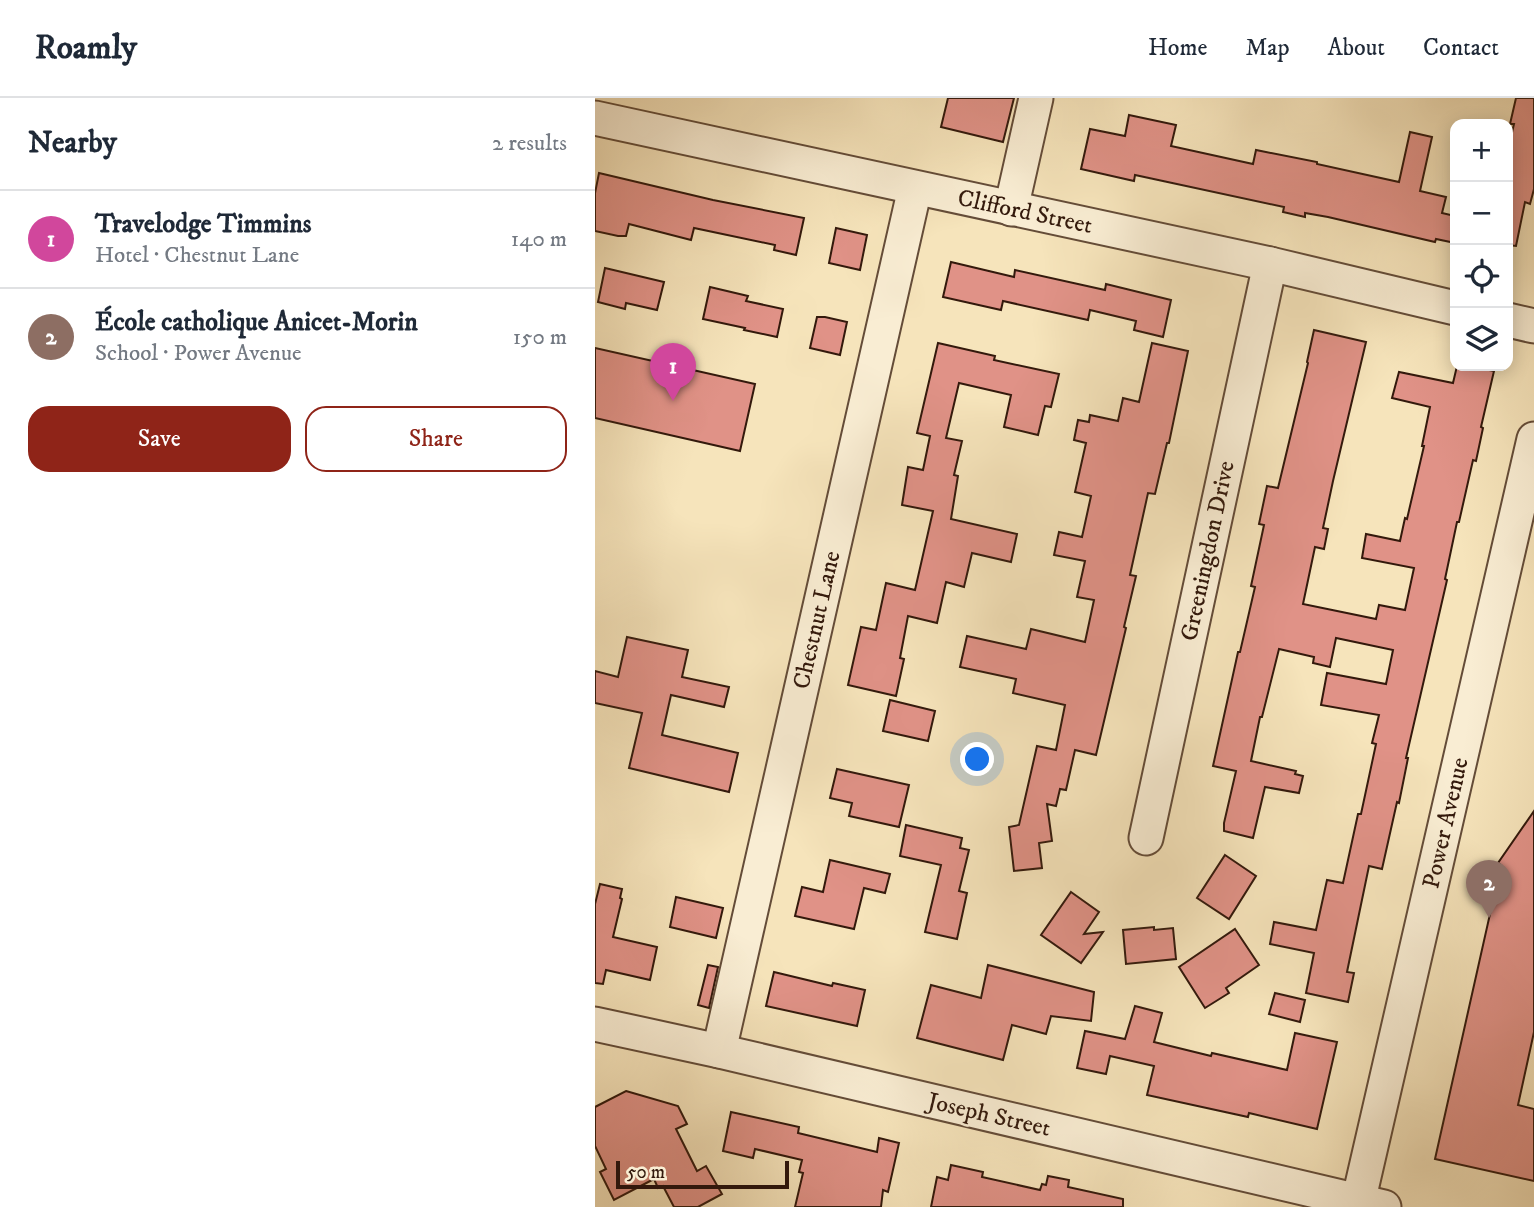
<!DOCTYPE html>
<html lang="en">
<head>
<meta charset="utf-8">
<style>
  :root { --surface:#fff; --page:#f6f6f7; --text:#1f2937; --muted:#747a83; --line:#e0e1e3; --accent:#8f2418 }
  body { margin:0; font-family:"IM FELL DW Pica",serif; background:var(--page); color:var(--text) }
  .controls { position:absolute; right:21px; top:21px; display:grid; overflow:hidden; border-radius:14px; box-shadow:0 4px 18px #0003 }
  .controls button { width:63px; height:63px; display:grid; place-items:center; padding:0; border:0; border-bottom:2px solid var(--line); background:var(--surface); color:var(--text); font:35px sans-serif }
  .scale { position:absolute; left:21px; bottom:18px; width:173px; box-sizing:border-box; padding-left:7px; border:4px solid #33190c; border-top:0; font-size:19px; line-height:24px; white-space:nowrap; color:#33190c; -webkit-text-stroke:5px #f9edd3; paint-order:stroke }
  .you { position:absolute; left:383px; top:662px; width:24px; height:24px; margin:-18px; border:5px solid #fff; border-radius:50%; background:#1a73e8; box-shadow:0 0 0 10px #1a73e833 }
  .badge { display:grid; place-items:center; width:46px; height:46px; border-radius:50%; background:var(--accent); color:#fff; font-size:23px; font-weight:700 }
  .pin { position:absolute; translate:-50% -58px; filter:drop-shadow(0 2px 4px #0008) }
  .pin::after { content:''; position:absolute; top:37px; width:24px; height:21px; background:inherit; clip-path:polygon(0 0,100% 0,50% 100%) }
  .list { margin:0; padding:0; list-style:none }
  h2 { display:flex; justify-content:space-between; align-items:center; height:91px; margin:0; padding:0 28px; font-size:30px }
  h2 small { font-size:23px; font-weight:400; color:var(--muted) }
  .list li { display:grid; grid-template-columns:46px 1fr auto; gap:21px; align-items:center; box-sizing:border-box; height:98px; padding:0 28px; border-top:2px solid var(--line) }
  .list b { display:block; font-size:26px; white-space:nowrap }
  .list p { margin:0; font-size:23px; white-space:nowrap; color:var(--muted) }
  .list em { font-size:23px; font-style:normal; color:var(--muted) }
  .actions { display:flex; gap:14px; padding:21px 28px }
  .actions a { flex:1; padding:16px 0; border:2px solid var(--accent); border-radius:21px; text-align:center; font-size:24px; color:var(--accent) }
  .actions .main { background:var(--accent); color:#fff }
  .icon { flex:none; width:38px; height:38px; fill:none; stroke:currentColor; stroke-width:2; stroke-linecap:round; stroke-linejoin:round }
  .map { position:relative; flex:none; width:939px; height:1109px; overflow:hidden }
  header { display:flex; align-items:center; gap:42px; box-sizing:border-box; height:98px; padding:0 35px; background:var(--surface); border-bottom:2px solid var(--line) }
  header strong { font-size:33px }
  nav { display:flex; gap:38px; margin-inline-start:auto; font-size:24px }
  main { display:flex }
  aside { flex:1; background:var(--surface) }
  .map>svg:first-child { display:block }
  .building { fill:#e09287; stroke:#33190c; stroke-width:2 }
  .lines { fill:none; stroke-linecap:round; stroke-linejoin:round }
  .minor-casing { stroke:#644c38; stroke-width:37 }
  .minor { stroke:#f9edd3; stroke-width:33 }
  .labels { text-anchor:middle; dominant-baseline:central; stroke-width:5; stroke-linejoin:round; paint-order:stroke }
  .street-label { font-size:24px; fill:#33190c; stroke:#f9edd3 }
</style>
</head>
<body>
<header>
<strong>Roamly</strong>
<nav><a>Home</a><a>Map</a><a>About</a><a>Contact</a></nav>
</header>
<main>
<aside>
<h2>Nearby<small>2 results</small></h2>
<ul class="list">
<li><span class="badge" style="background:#d1479c">1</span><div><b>Travelodge Timmins</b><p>Hotel · Chestnut Lane</p></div><em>140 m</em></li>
<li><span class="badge" style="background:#8d6e63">2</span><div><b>École catholique Anicet-Morin</b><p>School · Power Avenue</p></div><em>150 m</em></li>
</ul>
<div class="actions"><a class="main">Save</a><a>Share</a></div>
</aside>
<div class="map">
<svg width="939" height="1109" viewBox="0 0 939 1109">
  <rect width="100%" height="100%" fill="#f6e4bb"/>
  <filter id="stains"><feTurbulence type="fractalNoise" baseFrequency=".00286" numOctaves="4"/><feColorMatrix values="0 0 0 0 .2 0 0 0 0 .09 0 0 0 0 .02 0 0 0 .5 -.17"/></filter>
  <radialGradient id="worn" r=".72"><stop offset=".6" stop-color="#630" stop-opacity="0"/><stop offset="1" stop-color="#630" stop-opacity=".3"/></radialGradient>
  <g class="building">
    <polygon points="353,0 419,0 408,44 346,29"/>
    <polygon points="921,0 939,0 939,91 935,106 930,104 921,148 913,147 913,51 919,26 915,26"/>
    <polygon points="534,17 581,27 576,48 658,66 661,52 722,64 722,66 804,84 815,34 837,39 825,93 851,99 847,115 860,118 860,145 841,141 840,144 733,119 710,115 710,119 688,114 689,109 540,77 539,83 486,71 495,31 530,38"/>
    <polygon points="4,75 118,102 209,120 201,157 179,152 180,147 99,130 96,142 34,126 31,138 23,138 0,133 0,95"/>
    <polygon points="241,130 272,137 265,172 234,165"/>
    <polygon points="356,164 419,179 420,172 510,192 511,186 576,202 568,239 539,232 541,223 495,212 493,222 408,203 406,212 348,199"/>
    <polygon points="10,170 69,184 62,212 31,205 30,211 3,204"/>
    <polygon points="115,189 153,198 151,203 188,211 182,239 149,232 150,230 108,221"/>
    <polygon points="222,219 230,219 252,224 245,257 215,250"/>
    <polygon points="719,232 771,244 738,383 728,430 733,431 729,451 720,449 708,506 781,521 784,507 810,512 819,470 767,460 771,436 805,443 810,420 812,421 829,348 827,348 835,309 797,300 804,274 858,285 862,268 875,268 899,273 886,329 888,330 881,363 878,362 864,424 862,424 850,481 852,482 811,660 813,660 804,705 802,704 787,771 774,768 752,874 759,875 753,904 711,895 719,855 675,846 679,824 721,832 732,782 748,785 763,716 766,716 781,646 777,645 784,617 726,607 732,575 791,586 798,552 741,540 735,569 718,565 719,559 684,551 667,619 665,619 656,663 701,673 700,676 708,678 704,695 670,689 658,740 629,733 629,725 641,673 618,668 643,554 645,554 660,489 656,488 669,427 664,426 672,388 683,390 713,265 712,264"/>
    <polygon points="343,245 400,258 399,262 464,276 456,309 450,308 443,337 409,329 416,297 364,285 351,340 367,343 359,377 363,378 356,421 422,436 416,464 377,455 369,489 351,484 342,525 313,518 305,560 309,561 301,598 253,587 266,529 281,532 291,485 320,492 338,413 307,407 313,369 328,372 335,338 322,335"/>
    <polygon points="557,245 593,253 574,345 572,345 560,396 553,395 535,477 541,478 529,529 531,530 501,657 480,652 471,692 465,691 461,708 452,706 457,743 444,745 447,770 419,773 414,729 424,727 442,648 461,652 470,607 418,595 421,581 365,569 372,538 431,551 436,531 490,544 499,502 482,499 490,463 459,457 464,434 487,439 496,398 480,394 491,345 479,342 483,322 494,324 495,317 523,323 528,300 544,304"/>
    <polygon points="0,250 160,286 145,353 0,320"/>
    <polygon points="32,539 93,552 87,579 134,589 129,609 76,597 67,637 143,655 134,694 34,670 47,615 0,605 0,573 23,579"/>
    <polygon points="295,602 340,613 333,643 288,633"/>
    <polygon points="242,671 314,687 304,729 254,718 257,705 235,700"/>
    <polygon points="939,713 939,934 923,1007 939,1011 939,1083 840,1061 906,767 903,765"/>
    <polygon points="311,727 367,740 365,750 374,752 364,793 372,795 362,841 330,834 346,767 305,758"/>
    <polygon points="630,757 661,778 634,821 602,800"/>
    <polygon points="235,762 295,776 290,795 269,790 259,831 200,818 207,789 228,794"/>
    <polygon points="5,786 27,791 25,800 27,801 18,839 62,849 55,882 11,872 8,886 0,885 0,806"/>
    <polygon points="476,794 504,814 489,836 508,834 486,865 446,837"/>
    <polygon points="81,799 128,810 121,840 75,829"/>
    <polygon points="559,829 559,832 578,830 581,861 531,866 528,832"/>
    <polygon points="640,831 664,867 631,890 634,895 610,910 584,869"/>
    <polygon points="113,867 123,869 114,910 103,907"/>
    <polygon points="393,867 499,894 496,923 456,918 451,936 417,927 408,962 322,940 336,887 386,900"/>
    <polygon points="179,874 237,888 238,885 270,892 262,928 171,908"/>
    <polygon points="680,895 710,902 705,924 674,916"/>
    <polygon points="540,908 567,915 559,944 616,958 617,955 692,972 700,935 742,944 722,1031 654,1015 653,1019 552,997 559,968 515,958 511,976 482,970 490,933 530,941"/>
    <polygon points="31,993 83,1008 92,1026 81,1031 102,1073 111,1068 127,1096 103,1109 79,1109 68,1088 63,1090 59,1081 19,1102 5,1074 11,1071 0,1048 0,1009"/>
    <polygon points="136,1014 204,1029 203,1035 282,1054 284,1040 304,1045 293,1094 288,1092 286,1109 200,1109 208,1075 204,1074 207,1062 160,1051 158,1060 128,1053"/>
    <polygon points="356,1067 388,1074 387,1079 445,1092 447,1086 451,1087 453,1078 474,1082 473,1089 528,1101 528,1109 336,1109 342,1079 353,1082"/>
  </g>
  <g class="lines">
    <g class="minor-casing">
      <g id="minor">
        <polyline points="0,20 675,166 860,210"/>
        <polyline points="416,111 441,0"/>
        <polyline points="913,222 939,228"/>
        <polyline points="551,740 675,166"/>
        <polyline points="0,926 124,953 789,1109"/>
        <polyline points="124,953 320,90"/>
        <polyline points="762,1109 939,341"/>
      </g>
    </g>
    <use href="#minor" class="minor"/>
  </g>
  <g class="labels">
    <g class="street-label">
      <text transform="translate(430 114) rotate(12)">Clifford Street</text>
      <text transform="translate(613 453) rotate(-78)">Greeningdon Drive</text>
      <text transform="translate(222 522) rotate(-77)">Chestnut Lane</text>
      <text transform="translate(851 725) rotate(-77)">Power Avenue</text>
      <text transform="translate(394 1017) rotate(13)">Joseph Street</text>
    </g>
  </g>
  <rect width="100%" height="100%" filter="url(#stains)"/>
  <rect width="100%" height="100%" fill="url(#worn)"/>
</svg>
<div class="controls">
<button>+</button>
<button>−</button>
<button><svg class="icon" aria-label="locate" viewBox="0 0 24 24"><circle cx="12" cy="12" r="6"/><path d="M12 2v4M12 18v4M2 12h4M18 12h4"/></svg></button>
<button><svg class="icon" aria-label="layers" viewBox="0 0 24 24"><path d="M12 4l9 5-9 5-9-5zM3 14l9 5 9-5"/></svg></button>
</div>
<div class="scale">50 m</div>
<div class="you"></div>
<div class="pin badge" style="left:78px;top:303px;background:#d1479c">1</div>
<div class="pin badge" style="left:894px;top:820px;background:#8d6e63">2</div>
</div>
</main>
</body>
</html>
